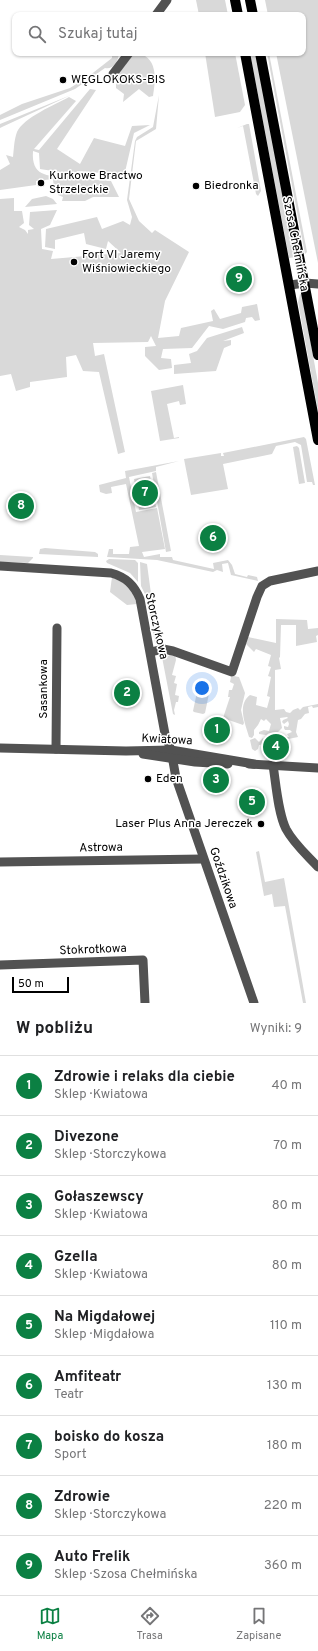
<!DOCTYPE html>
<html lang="pl">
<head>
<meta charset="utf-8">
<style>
  :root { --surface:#fff; --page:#f6f6f6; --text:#202124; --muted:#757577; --line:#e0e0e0; --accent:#0b8043 }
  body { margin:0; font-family:Overpass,sans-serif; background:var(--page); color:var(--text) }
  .scale { position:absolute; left:12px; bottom:10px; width:57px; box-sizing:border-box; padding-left:4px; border:2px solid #000; border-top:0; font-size:11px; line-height:14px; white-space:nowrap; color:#000; -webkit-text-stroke:3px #fff; paint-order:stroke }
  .you { position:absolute; left:202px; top:688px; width:14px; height:14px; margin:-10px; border:3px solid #fff; border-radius:50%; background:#1a73e8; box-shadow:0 0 0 6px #1a73e833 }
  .badge { display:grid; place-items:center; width:26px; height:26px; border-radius:50%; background:var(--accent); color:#fff; font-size:13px; font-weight:700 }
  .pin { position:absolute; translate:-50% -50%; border:2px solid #fff; box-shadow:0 1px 4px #0006 }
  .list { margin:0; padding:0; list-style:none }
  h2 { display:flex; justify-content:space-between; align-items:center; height:52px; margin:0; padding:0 16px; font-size:17px }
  h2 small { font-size:13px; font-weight:400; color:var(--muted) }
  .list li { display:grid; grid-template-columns:26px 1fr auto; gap:12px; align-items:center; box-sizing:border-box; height:60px; padding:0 16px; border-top:1px solid var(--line) }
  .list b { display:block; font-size:15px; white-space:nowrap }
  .list p { margin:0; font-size:13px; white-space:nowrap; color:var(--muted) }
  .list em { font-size:13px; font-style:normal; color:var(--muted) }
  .icon { flex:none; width:22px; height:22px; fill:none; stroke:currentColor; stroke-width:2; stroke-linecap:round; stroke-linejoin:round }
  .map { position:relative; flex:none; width:318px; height:1003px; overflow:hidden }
  .search { position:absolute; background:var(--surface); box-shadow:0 1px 3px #0004; left:12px; right:12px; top:12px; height:44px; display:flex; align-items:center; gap:10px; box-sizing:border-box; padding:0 14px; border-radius:8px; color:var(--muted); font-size:15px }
  .sheet { height:592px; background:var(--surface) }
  nav { display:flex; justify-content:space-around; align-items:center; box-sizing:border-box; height:56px; border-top:1px solid var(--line); background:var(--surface); font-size:11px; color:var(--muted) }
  nav a { display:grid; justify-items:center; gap:2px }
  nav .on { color:var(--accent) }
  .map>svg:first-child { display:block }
  .green { fill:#d9d9d9; fill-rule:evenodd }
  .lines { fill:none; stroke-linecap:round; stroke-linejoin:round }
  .minor { stroke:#525252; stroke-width:9 }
  .major { stroke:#000; stroke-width:10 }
  .poi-dot { fill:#000; stroke:#fff; stroke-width:1.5 }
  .labels { text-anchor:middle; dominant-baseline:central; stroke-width:3; stroke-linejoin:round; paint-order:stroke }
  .poi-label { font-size:12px; fill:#000; stroke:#fff; text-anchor:start }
  .street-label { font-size:12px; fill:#000; stroke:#fff }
</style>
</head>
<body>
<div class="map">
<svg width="318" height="1003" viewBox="0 0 318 1003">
  <rect width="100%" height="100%" fill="#fff"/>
  <g class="green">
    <polygon points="196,0 225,0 228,15 199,15"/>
    <polygon points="265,0 318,0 318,263 276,53 303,53 303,15 268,15"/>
    <path d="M 112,53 L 119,54 C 118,61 113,70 105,68 L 75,89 L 0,120 L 0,115 L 22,104 L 70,88 L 89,76 L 112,58 Z"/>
    <path d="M 135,53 C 158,55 156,79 153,96 L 149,97 L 139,89 L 123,102 L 124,94 L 116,88 L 116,74 Z"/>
    <polygon points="205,53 235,53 245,105 240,112 215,117"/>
    <polygon points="250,53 256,53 295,257 289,258"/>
    <polygon points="267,53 269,53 307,252 305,254"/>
    <path d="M 90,89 L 96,90 L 57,149 L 80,164 L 94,138 L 125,146 L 132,126 L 150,125 L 134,133 L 125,172 L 116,174 L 77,171 L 76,178 L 111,181 L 119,197 L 93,197 L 85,201 L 62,201 L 63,197 L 58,195 L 58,189 L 54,189 L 53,179 L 36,181 L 36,185 L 0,190 L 0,170 L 10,164 L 6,155 L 13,157 C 14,149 14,140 17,132 C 23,118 56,104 69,97 L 76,101 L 34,149 L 39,150 ZM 33,151 L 39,153 L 40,169 L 66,173 L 66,177 C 47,176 31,176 33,151 Z"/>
    <polygon points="71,95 2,127 0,128 0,124"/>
    <polygon points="159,95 156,129 136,141 129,199 139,221 152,233 155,230 189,252 165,301 158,338 179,336 181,328 213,321 211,311 214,309 220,319 241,313 242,307 257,304 260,320 255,321 252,317 246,318 245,322 223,329 209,326 192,348 163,349 161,358 171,359 172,368 159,370 145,356 145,347 156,346 151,336 148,342 93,343 95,356 104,354 125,452 118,454 99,372 83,371 76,355 66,357 67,377 30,382 30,387 16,391 11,374 0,376 0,199 14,198 14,211 22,211 24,223 19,227 25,230 28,234 28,230 34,229 29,225 30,212 57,210 50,225 41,229 42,249 53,251 51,259 121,253 108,241 106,249 86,244 84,233 55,240 55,249 45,247 46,229 97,217 102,229 123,221 130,225 132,217 127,200 135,141 137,137 153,127"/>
    <polygon points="247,124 249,124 261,191 258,196 256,194 243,126 237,128"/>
    <polygon points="46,196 53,199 57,204 25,207 32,199"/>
    <polygon points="300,294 302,295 318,383 318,411 298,302"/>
    <polygon points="242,327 244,333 223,341 231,340 231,345 224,348 216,371 174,374 174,365 191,363 189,354 197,351 207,338"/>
    <polygon points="183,385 186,404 180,405 179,401 167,404 174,438 179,437 179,438 160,441 151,391"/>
    <polygon points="304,437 306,439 315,485 313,485 312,482 307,482 301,445 295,442 276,446 272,454 223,464 228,489 191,495 184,459 221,453 221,456 224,456 223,453"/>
    <polygon points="297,446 299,448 305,483 299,484 293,447"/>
    <polygon points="179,461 156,467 156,471 129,477 136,512 157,508 165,549 142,552 144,557 160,554 160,557 172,557 173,560 214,569 213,563 228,560 232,565 235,574 247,577 248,575 257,577 258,581 231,575 228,563 222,564 223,572 217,570 213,572 157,560 107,557 109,549 113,549 113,554 129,554 130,547 139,546 126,484 111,487 112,493 106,494 100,492 99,485 126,478 125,471"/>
    <polygon points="156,472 171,551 166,552 152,473"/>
    <polygon points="150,476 156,507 139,510 134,479"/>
    <polygon points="45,548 95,552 98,554 98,557 39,554 40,549"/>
    <polygon points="0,555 33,557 33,558 28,563 0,562"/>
    <polygon points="109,559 135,560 138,563 138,582 130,573 107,563 106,561"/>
    <polygon points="140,562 147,564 158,646 155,643 146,596 141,586"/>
    <path d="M 112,577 C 126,583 132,590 137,604 L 127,605 L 110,592 Z"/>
    <path d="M 276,619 L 307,620 L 308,629 L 318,628 L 318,635 L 316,636 L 317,642 L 296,646 L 296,625 L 281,625 L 280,657 L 279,658 L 281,669 L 275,670 L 275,710 L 284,709 L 286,712 L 290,713 L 293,710 L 298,708 L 300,710 L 303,707 L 318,704 L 318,707 L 313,708 L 312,706 L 308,707 L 309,713 L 305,714 L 301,719 L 298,720 L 296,732 L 298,737 L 259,745 L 258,749 L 255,751 L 252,749 L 250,740 L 255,738 L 259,742 L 263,738 L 265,741 L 268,738 L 270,741 L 275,735 L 278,738 L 279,735 L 283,739 L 285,735 L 286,737 L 289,737 L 287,734 L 292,732 L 290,730 L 285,730 L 284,728 L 284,726 L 288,727 L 289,724 L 288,721 L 284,724 L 282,722 L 283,720 L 288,718 L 287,717 L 280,718 L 282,728 L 278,732 L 272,735 L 269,733 L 266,735 L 259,734 L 259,732 L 264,730 L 269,731 L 271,724 L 266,719 L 264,721 L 261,719 L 258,725 L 254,730 L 254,735 L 252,738 L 249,737 C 245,723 237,705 250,695 L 257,697 L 256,705 L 267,708 L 270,697 L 267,696 L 271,677 L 268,676 L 271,667 L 268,666 L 271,655 L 256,649 L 254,652 L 246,644 L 248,637 L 276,643 Z"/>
    <polygon points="161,652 165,652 165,655 169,656 170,652 175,654 176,660 172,675 176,676 174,683 177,684 175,695 179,696 178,702 176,702 174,710 175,715 173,714"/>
    <polygon points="234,676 239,677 245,693 241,710 244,723 243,725 223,718 230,697 228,697 229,690 232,690 234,684 230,682 231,677"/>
    <polygon points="198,679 210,689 205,713 203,714 194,712 193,711 197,692 199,692 196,691 196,682"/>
    <polygon points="259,851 265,882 284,878 306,1003 303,1003 285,906 274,907 272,894 264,896 256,852"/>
  </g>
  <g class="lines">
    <g class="minor">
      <polyline points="156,15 167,0"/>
      <polyline points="113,74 129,53"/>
      <polyline points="290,285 305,283 318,284"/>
      <path d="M 0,566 L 111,573 C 126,577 134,585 140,599 L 165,734 L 171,750 L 176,778 L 254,1003"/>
      <polyline points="151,652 163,649 173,651 232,672 257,597 262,586 270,581 318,571"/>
      <polyline points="0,748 126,751 171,750 254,764"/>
      <polyline points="56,749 57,628"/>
      <polyline points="143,754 195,762 228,764"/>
      <polyline points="249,764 318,768"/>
      <path d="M 273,765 C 276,784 278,813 286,829 C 294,844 307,855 318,867"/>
      <polyline points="0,862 203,859"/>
      <polyline points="0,965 143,960 145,1003"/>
    </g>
    <g class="major">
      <polyline points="235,0 238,15"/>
      <polyline points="250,0 253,15"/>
      <polyline points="245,53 318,440"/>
      <polyline points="260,53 318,355"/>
    </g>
  </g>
  <g class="poi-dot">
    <circle cx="63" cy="80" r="4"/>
    <circle cx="41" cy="183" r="4"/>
    <circle cx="196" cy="186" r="4"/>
    <circle cx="74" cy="262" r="4"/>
    <circle cx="148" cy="779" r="4"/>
    <circle cx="261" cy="824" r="4"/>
  </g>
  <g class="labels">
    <g class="poi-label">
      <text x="71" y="80">WĘGLOKOKS-BIS</text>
      <text x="49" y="176">Kurkowe Bractwo<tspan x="49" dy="14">Strzeleckie</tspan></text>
      <text x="204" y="186">Biedronka</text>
      <text x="82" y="255">Fort VI Jaremy<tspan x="82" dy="14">Wiśniowieckiego</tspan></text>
      <text x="156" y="779">Eden</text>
      <text x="253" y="824" text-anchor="end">Laser Plus Anna Jereczek</text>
    </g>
    <g class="street-label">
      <text transform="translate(295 244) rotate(79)">Szosa Chełmińska</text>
      <text transform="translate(156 626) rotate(77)">Storczykowa</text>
      <text transform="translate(44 689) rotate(-90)">Sasankowa</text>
      <text transform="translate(167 740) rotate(3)">Kwiatowa</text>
      <text transform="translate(101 848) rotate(-1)">Astrowa</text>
      <text transform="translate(223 878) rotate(71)">Goździkowa</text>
      <text transform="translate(93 950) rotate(-2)">Stokrotkowa</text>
    </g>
  </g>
</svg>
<div class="scale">50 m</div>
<div class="you"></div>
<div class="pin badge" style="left:217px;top:730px">1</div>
<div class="pin badge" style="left:127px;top:693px">2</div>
<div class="pin badge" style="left:216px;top:780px">3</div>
<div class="pin badge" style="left:276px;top:747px">4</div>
<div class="pin badge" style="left:252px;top:802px">5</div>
<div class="pin badge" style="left:213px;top:538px">6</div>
<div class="pin badge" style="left:145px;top:493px">7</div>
<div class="pin badge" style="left:21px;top:506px">8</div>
<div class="pin badge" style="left:239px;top:279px">9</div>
<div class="search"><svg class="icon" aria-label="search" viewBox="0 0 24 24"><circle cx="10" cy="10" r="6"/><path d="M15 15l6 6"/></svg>Szukaj tutaj</div>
</div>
<section class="sheet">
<h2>W pobliżu<small>Wyniki: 9</small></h2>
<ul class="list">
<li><span class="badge">1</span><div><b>Zdrowie i relaks dla ciebie</b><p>Sklep · Kwiatowa</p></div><em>40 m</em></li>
<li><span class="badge">2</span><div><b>Divezone</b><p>Sklep · Storczykowa</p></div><em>70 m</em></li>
<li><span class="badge">3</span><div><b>Gołaszewscy</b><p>Sklep · Kwiatowa</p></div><em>80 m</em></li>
<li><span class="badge">4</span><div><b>Gzella</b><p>Sklep · Kwiatowa</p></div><em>80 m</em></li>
<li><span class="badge">5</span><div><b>Na Migdałowej</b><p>Sklep · Migdałowa</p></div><em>110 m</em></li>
<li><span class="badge">6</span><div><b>Amfiteatr</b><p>Teatr</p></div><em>130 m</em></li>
<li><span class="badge">7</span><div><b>boisko do kosza</b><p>Sport</p></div><em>180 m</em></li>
<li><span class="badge">8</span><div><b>Zdrowie</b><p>Sklep · Storczykowa</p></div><em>220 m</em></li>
<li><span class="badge">9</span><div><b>Auto Frelik</b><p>Sklep · Szosa Chełmińska</p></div><em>360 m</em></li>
</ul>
</section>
<nav>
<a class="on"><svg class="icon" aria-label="map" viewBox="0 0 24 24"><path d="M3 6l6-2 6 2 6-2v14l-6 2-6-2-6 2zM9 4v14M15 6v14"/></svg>Mapa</a>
<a><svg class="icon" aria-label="directions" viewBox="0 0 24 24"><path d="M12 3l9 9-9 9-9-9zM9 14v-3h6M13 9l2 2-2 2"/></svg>Trasa</a>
<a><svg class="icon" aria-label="saved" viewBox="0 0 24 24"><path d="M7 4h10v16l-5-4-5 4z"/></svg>Zapisane</a>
</nav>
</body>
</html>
